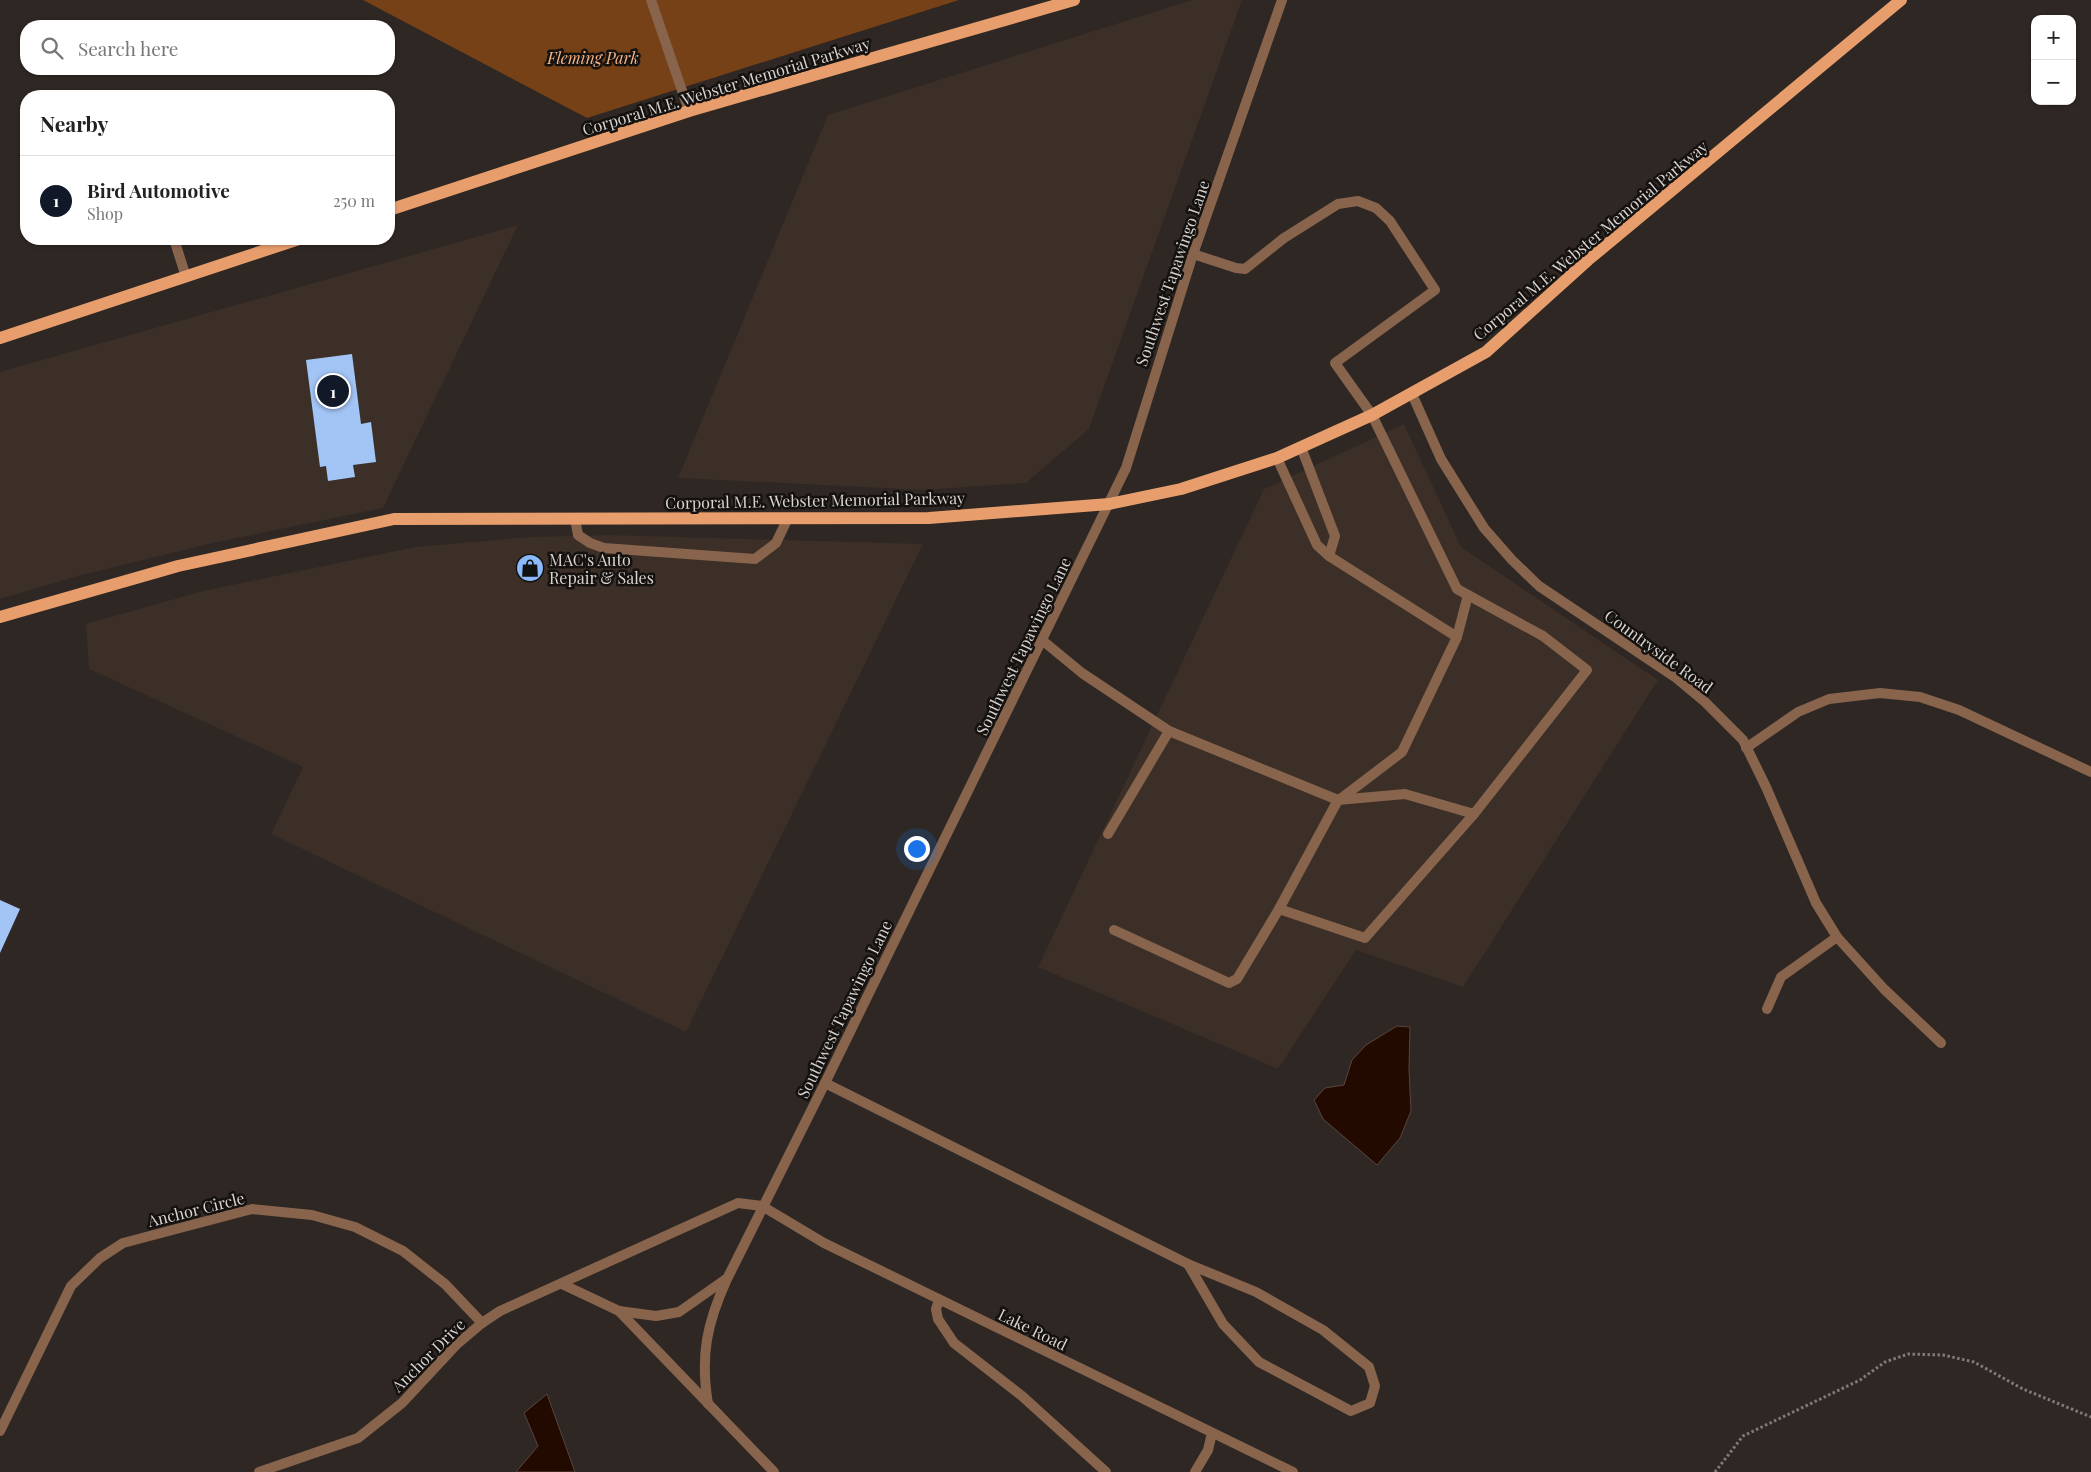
<!DOCTYPE html>
<html lang="en">
<head>
<meta charset="utf-8">
<style>
  :root { --surface:#fff; --page:#f2f2f2; --text:#222; --muted:#767676; --line:#e0e0e0; --accent:#111827 }
  body { margin:0; font-family:"Playfair Display",serif; background:var(--page); color:var(--text) }
  .controls { position:absolute; right:15px; top:15px; display:grid; overflow:hidden; border-radius:10px; box-shadow:0 1px 4px #0004 }
  .controls button { width:45px; height:45px; display:grid; place-items:center; padding:0; border:0; border-bottom:1px solid var(--line); background:var(--surface); color:var(--text); font:25px sans-serif }
  .you { position:absolute; left:916px; top:848px; width:18px; height:18px; margin:-12px; border:4px solid #fff; border-radius:50%; background:#1a73e8; box-shadow:0 0 0 8px #1a73e833 }
  .badge { display:grid; place-items:center; width:32px; height:32px; border-radius:50%; background:var(--accent); color:#fff; font-size:16px; font-weight:700 }
  .pin { position:absolute; translate:-50% -50%; border:2px solid #fff; box-shadow:0 1px 5px #0006 }
  .list { margin:0; padding:0; list-style:none }
  h2 { display:flex; justify-content:space-between; align-items:center; height:65px; margin:0; padding:0 20px; font-size:21px }
  h2 small { font-size:16px; font-weight:400; color:var(--muted) }
  .list li { display:grid; grid-template-columns:32px 1fr auto; gap:15px; align-items:center; box-sizing:border-box; height:90px; padding:0 20px; border-top:1px solid var(--line) }
  .list b { display:block; font-size:19px; white-space:nowrap }
  .list p { margin:0; font-size:16px; white-space:nowrap; color:var(--muted) }
  .list em { font-size:16px; font-style:normal; color:var(--muted) }
  .icon { flex:none; width:28px; height:28px; fill:none; stroke:currentColor; stroke-width:2; stroke-linecap:round; stroke-linejoin:round }
  .map { position:relative; flex:none; width:2091px; height:1472px; overflow:hidden }
  .search { position:absolute; background:var(--surface); box-shadow:0 1px 4px #0004; left:20px; top:20px; width:375px; height:55px; display:flex; align-items:center; gap:12px; box-sizing:border-box; padding:0 18px; border-radius:20px; color:var(--muted); font-size:19px }
  .panel { position:absolute; background:var(--surface); box-shadow:0 1px 4px #0004; left:20px; top:90px; width:375px; height:155px; border-radius:20px }
  .map>svg:first-child { display:block }
  .built { fill:#3b2f27 }
  .green { fill:#774118 }
  .water { fill:#230a00; stroke:#59463e }
  .building { fill:#a3c5f6 }
  .lines { fill:none; stroke-linecap:round; stroke-linejoin:round }
  .path { stroke:#817b78; stroke-width:3; stroke-dasharray:2.5 2.5; stroke-linecap:butt }
  .lane { stroke:#88644c; stroke-width:10 }
  .street { stroke:#88644c; stroke-width:10 }
  .primary { stroke:#e89e6c; stroke-width:12 }
  .labels { text-anchor:middle; dominant-baseline:central; stroke-width:5; stroke-linejoin:round; paint-order:stroke }
  .park-label { font-size:16px; font-style:italic; fill:#f6b489; stroke:#14110f }
  .street-label { font-size:16px; fill:#d7d3d0; stroke:#14110f }
  .poi-label { font-size:16px; fill:#d7d3d0; stroke:#14110f; text-anchor:start }
</style>
</head>
<body>
<div class="map">
<svg width="2091" height="1472" viewBox="0 0 2091 1472">
  <rect width="100%" height="100%" fill="#2e2723"/>
  <g class="built">
    <polygon points="1192,0 1242,0 1089,429 1026,483 924,490 678,478 828,115"/>
    <polygon points="518,225 383,508 213,543 78,576 0,599 0,372"/>
    <polygon points="1404,424 1461,547 1658,680 1463,987 1356,950 1278,1069 1038,967 1264,489"/>
    <polygon points="611,535 923,544 686,1032 271,834 303,767 89,669 86,624 203,591 415,547 529,537"/>
  </g>
  <polygon class="green" points="363,0 959,0 587,118"/>
  <g class="water">
    <polygon points="1397,1026 1410,1027 1409,1069 1411,1111 1400,1138 1377,1165 1323,1119 1314,1100 1325,1088 1344,1085 1352,1060 1366,1045"/>
    <polygon points="547,1394 575,1472 516,1472 538,1446 524,1413"/>
  </g>
  <g class="building">
    <polygon points="352,354 361,424 371,422 376,462 353,465 355,477 328,481 326,466 320,467 306,360"/>
    <polygon points="0,900 20,909 0,953"/>
  </g>
  <g class="lines">
    <polyline class="path" points="1715,1472 1743,1436 1860,1380 1885,1362 1908,1354 1943,1355 1974,1362 2023,1389 2091,1417"/>
    <g class="lane">
      <polyline points="651,0 689,111"/>
      <polyline points="174,239 186,277"/>
      <polyline points="1193,254 1236,268 1245,269 1284,238 1338,204 1358,201 1376,208 1390,221 1435,290 1335,363 1372,415 1457,589 1543,636 1587,670 1474,814 1405,794 1338,800"/>
      <polyline points="1301,447 1335,536 1329,556"/>
      <polyline points="1277,458 1317,545 1329,556 1457,637 1468,595"/>
      <polyline points="575,519 578,535 590,543 604,548 755,559 776,543 788,518"/>
      <polyline points="1042,640 1082,673 1169,731 1108,834"/>
      <polyline points="1339,800 1402,752 1457,637"/>
      <polyline points="1279,909 1365,938 1474,814"/>
      <polyline points="1114,930 1229,983 1237,979 1279,909 1338,800 1169,731"/>
      <polyline points="825,1083 1188,1264"/>
      <polygon points="1188,1264 1256,1292 1323,1330 1369,1367 1375,1386 1370,1403 1351,1411 1259,1362 1223,1324"/>
      <polyline points="939,1300 936,1309 938,1319 954,1343 1022,1396 1106,1472"/>
      <polyline points="1195,1472 1208,1450 1212,1433"/>
    </g>
    <g class="street">
      <polyline points="1412,394 1441,459 1484,528 1512,560 1539,586 1675,677 1705,702 1743,740 1766,787 1816,903 1837,937 1884,989 1941,1043"/>
      <polyline points="1746,748 1798,712 1829,699 1880,693 1920,697 1959,710 2091,772"/>
      <polyline points="1767,1009 1781,977 1837,937"/>
      <polyline points="562,1284 619,1311 774,1472"/>
      <polyline points="619,1311 656,1316 679,1312 726,1279"/>
      <path d="M 708,1404 C 700,1355 707,1323 727,1279 L 825,1083 L 1126,468 L 1193,254 L 1282,0"/>
      <polyline points="0,1431 71,1286 100,1258 123,1243 252,1209 312,1215 355,1227 403,1251 445,1284 482,1323"/>
      <polyline points="259,1472 358,1438 402,1403 456,1345 482,1323 500,1311 738,1203 762,1206 824,1243 1293,1472"/>
    </g>
    <g class="primary">
      <polyline points="389,210 689,111 1074,0"/>
      <polyline points="0,338 299,239"/>
      <polyline points="0,617 178,566 394,519 929,518 1109,504 1181,489 1277,458 1372,415 1486,352 1588,260 1901,0"/>
    </g>
  </g>
  <defs>
    <g id="shop-disc" transform="scale(1.4375)"><circle r="9.5" fill="#8bbafc" stroke="#14110f"/><path d="M-5-2.5h2.3a2.7 3.5 0 0 1 5.4 0H5L5.5 6h-11ZM-1.5-2.5h3a1.5 2.3 0 0 0-3 0Z" fill="#111"/></g>
  </defs>
  <g fill-rule="evenodd">
    <use href="#shop-disc" x="530" y="568"/>
  </g>
  <g class="labels">
    <g class="park-label">
      <text x="593" y="57">Fleming Park</text>
    </g>
    <g class="street-label">
      <text transform="translate(726 86) rotate(-17)">Corporal M.E. Webster Memorial Parkway</text>
      <text transform="translate(1590 240) rotate(-40)">Corporal M.E. Webster Memorial Parkway</text>
      <text transform="translate(1172 273) rotate(-71)">Southwest Tapawingo Lane</text>
      <text transform="translate(815 500) rotate(-1)">Corporal M.E. Webster Memorial Parkway</text>
      <text transform="translate(1023 646) rotate(-64)">Southwest Tapawingo Lane</text>
      <text transform="translate(1659 651) rotate(36)">Countryside Road</text>
      <text transform="translate(844 1009) rotate(-64)">Southwest Tapawingo Lane</text>
      <text transform="translate(196 1209) rotate(-14)">Anchor Circle</text>
      <text transform="translate(1033 1329) rotate(26)">Lake Road</text>
      <text transform="translate(428 1355) rotate(-45)">Anchor Drive</text>
    </g>
    <g class="poi-label">
      <text x="549" y="559">MAC's Auto<tspan x="549" dy="18">Repair &amp; Sales</tspan></text>
    </g>
  </g>
</svg>
<div class="controls">
<button>+</button>
<button>−</button>
</div>
<div class="you"></div>
<div class="pin badge" style="left:333px;top:391px">1</div>
<div class="search"><svg class="icon" aria-label="search" viewBox="0 0 24 24"><circle cx="10" cy="10" r="6"/><path d="M15 15l6 6"/></svg>Search here</div>
<section class="panel">
<h2>Nearby<small></small></h2>
<ul class="list">
<li><span class="badge">1</span><div><b>Bird Automotive</b><p>Shop</p></div><em>250 m</em></li>
</ul>
</section>
</div>
</body>
</html>
